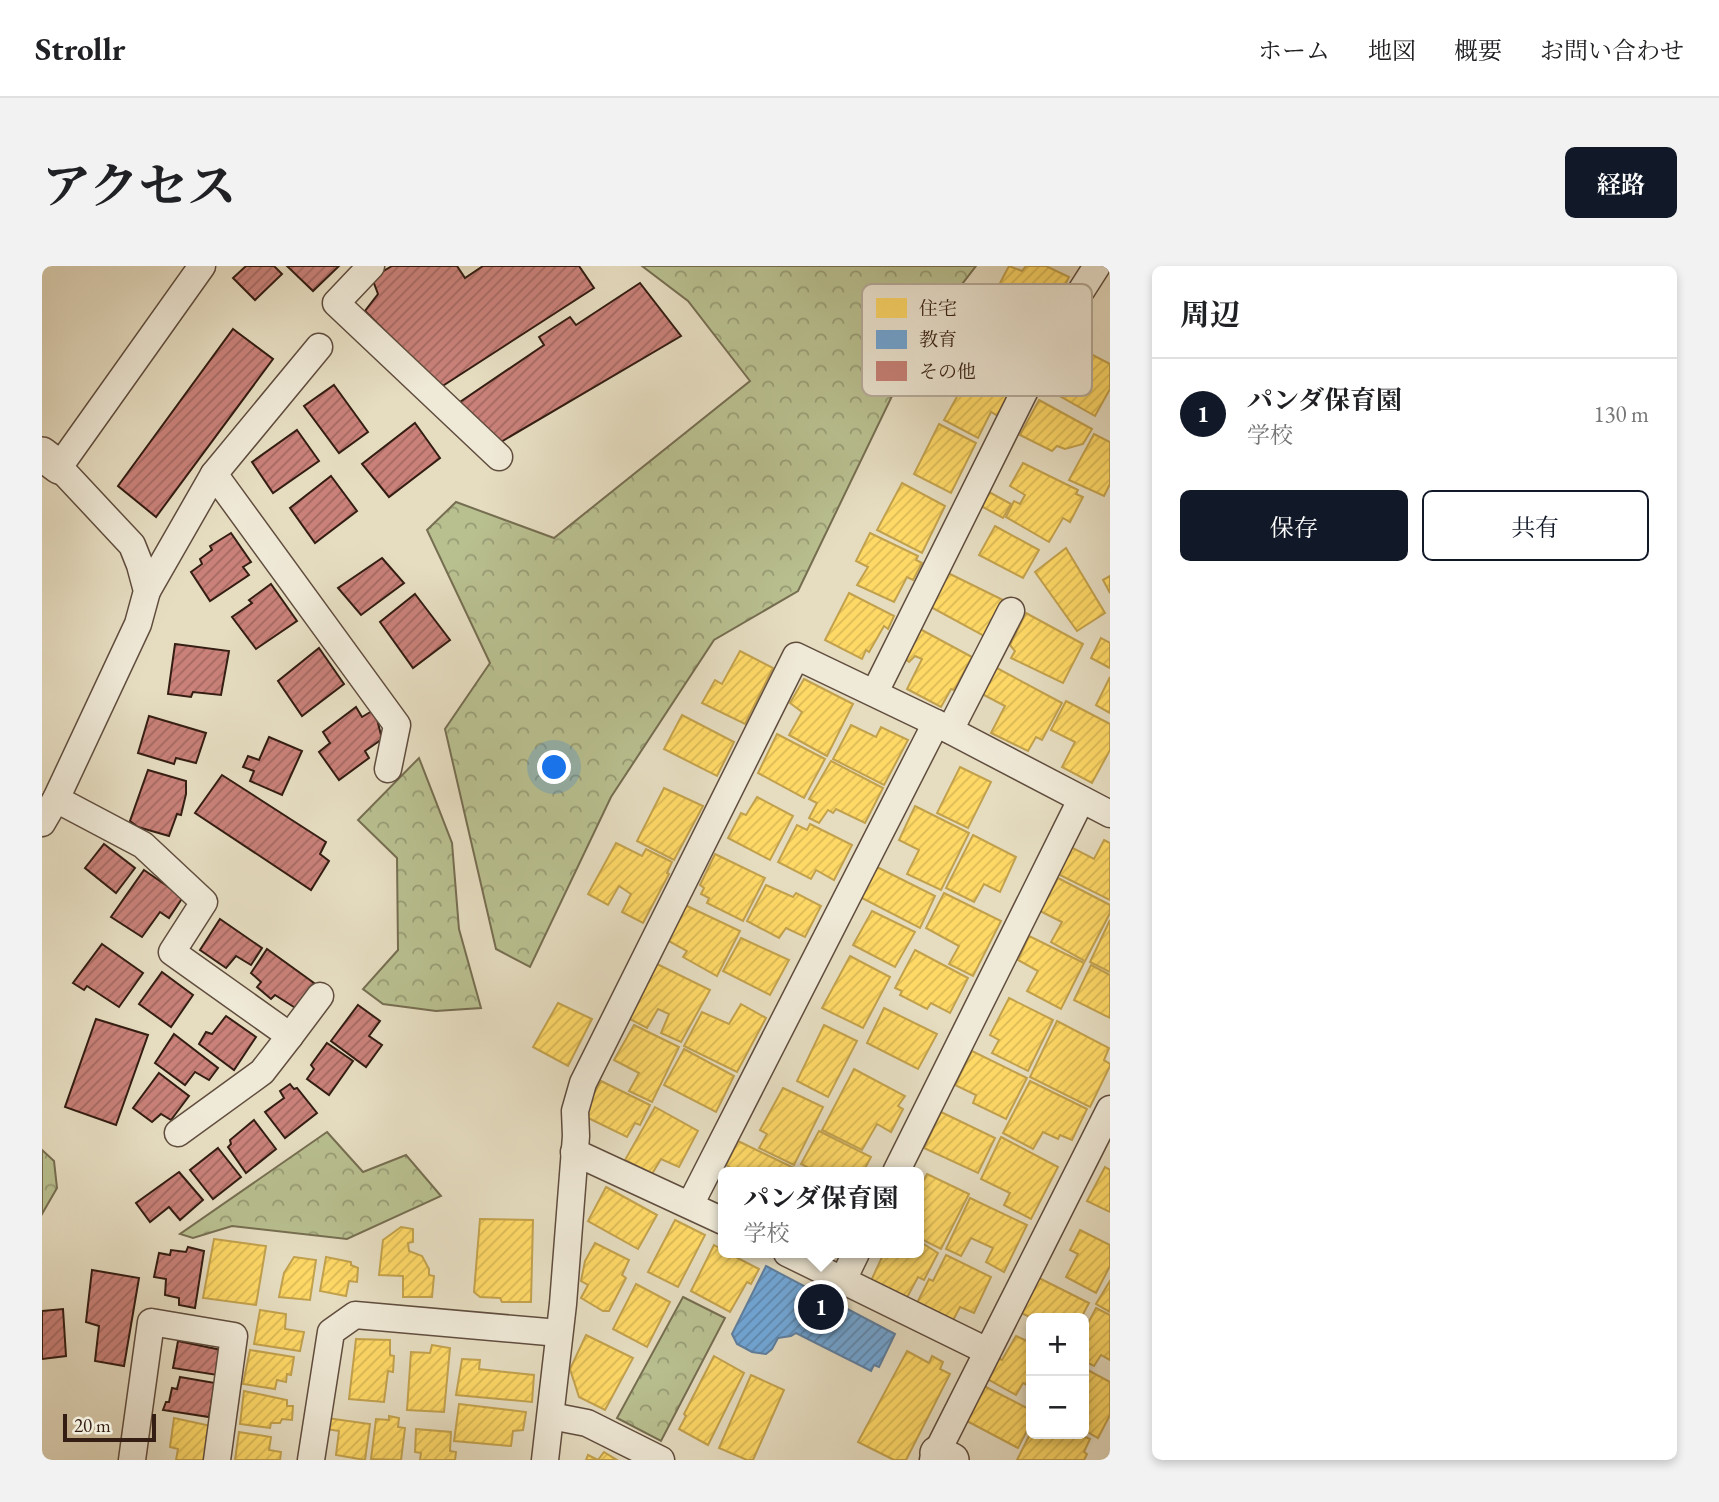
<!DOCTYPE html>
<html lang="ja">
<head>
<meta charset="utf-8">
<style>
  :root { --surface:#fff; --page:#f2f2f2; --text:#202124; --muted:#757577; --line:#e0e0e0; --accent:#111827 }
  body { margin:0; font-family:"EB Garamond","Noto Serif JP",serif; background:var(--page); color:var(--text) }
  .controls { position:absolute; right:21px; bottom:21px; display:grid; overflow:hidden; border-radius:10px; box-shadow:0 4px 10px #0003 }
  .controls button { width:63px; height:63px; display:grid; place-items:center; padding:0; border:0; border-bottom:2px solid var(--line); background:var(--surface); color:var(--text); font:35px sans-serif }
  .scale { position:absolute; left:21px; bottom:18px; width:93px; box-sizing:border-box; padding-left:7px; border:4px solid #341d12; border-top:0; font-size:19px; line-height:24px; white-space:nowrap; color:#341d12; -webkit-text-stroke:5px #efe9d7; paint-order:stroke }
  .you { position:absolute; left:513px; top:502px; width:24px; height:24px; margin:-18px; border:5px solid #fff; border-radius:50%; background:#1a73e8; box-shadow:0 0 0 10px #1a73e833 }
  .badge { display:grid; place-items:center; width:46px; height:46px; border-radius:50%; background:var(--accent); color:#fff; font-size:23px; font-weight:700 }
  .pin { position:absolute; translate:-50% -50%; border:4px solid #fff; box-shadow:0 2px 7px #0006 }
  .popup { position:absolute; left:676px; top:901px; width:206px; height:91px; box-sizing:border-box; display:grid; place-content:center; border-radius:10px; background:var(--surface); filter:drop-shadow(0 2px 5px #0005); font-size:23px; white-space:nowrap; color:var(--muted) }
  .popup b { font-size:26px; color:var(--text) }
  .popup::after { content:''; position:absolute; left:50%; top:100%; margin-left:-14px; border:14px solid transparent; border-top-color:var(--surface) }
  .list { margin:0; padding:0; list-style:none }
  h2 { display:flex; justify-content:space-between; align-items:center; height:91px; margin:0; padding:0 28px; font-size:30px }
  h2 small { font-size:23px; font-weight:400; color:var(--muted) }
  .list li { display:grid; grid-template-columns:46px 1fr auto; gap:21px; align-items:center; box-sizing:border-box; height:112px; padding:0 28px; border-top:2px solid var(--line) }
  .list b { display:block; font-size:26px; white-space:nowrap }
  .list p { margin:0; font-size:23px; white-space:nowrap; color:var(--muted) }
  .list em { font-size:23px; font-style:normal; color:var(--muted) }
  .actions { display:flex; gap:14px; padding:21px 28px }
  .actions a { flex:1; padding:16px 0; border:2px solid var(--accent); border-radius:10px; text-align:center; font-size:24px; color:var(--accent) }
  .actions .main { background:var(--accent); color:#fff }
  .map { position:relative; flex:none; width:1068px; height:1194px; overflow:hidden; border-radius:10px }
  header { display:flex; align-items:center; gap:42px; box-sizing:border-box; height:98px; padding:0 35px; background:var(--surface); border-bottom:2px solid var(--line) }
  header strong { font-size:33px }
  nav { display:flex; gap:38px; margin-inline-start:auto; font-size:24px }
  .intro { display:flex; align-items:center; justify-content:space-between; box-sizing:border-box; height:168px; padding:0 42px }
  h1 { margin:0; font-size:49px }
  .button { padding:18px 32px; border-radius:10px; background:var(--accent); color:#fff; font-size:24px; font-weight:700 }
  main { display:flex; gap:42px; padding:0 42px }
  aside { flex:1; background:var(--surface); border-radius:10px; box-shadow:0 4px 10px #0003 }
  .map>svg:first-child { display:block }
  .forest { fill:url(#forest-crowns); stroke:#766e51; stroke-width:2 }
  .homes { fill:url(#homes-hatch); stroke:#c2a14d; stroke-width:2 }
  .schools { fill:url(#schools-hatch); stroke:#5d7e9f; stroke-width:2 }
  .building { fill:url(#building-hatch); stroke:#341d12; stroke-width:2 }
  .lines { fill:none; stroke-linecap:round; stroke-linejoin:round }
  .minor-casing { stroke:#604d3e; stroke-width:29 }
  .tertiary-casing { stroke:#604d3e; stroke-width:36 }
  .minor { stroke:#efe9d7; stroke-width:26 }
  .tertiary { stroke:#efe9d7; stroke-width:33 }
  .key { fill:#efe9d7; stroke:#b7ac9c; stroke-width:2 }
  .key-label { font-size:19px; fill:#341d12 }
</style>
</head>
<body>
<header>
<strong>Strollr</strong>
<nav><a>ホーム</a><a>地図</a><a>概要</a><a>お問い合わせ</a></nav>
</header>
<div class="intro"><h1>アクセス</h1><a class="button">経路</a></div>
<main>
<div class="map">
<svg width="1068" height="1194" viewBox="0 0 1068 1194">
  <defs>
    <pattern id="forest-crowns" width="20" height="18" patternUnits="userSpaceOnUse" patternTransform="scale(1.75)"><rect width="20" height="18" fill="#b9c090"/><path d="M2 6a3 3 0 1 1 6 0M12 15a3 3 0 1 1 6 0" fill="none" stroke="#979b74"/></pattern>
    <pattern id="homes-hatch" width="6" height="6" patternUnits="userSpaceOnUse" patternTransform="scale(1.75)"><rect width="6" height="6" fill="#ffd966"/><path d="M-1 1l2-2M0 6l6-6M5 7l2-2" fill="none" stroke="#dbba57"/></pattern>
    <pattern id="schools-hatch" width="6" height="6" patternUnits="userSpaceOnUse" patternTransform="scale(1.75)"><rect width="6" height="6" fill="#6fa8dc"/><path d="M-1 1l2-2M0 6l6-6M5 7l2-2" fill="none" stroke="#5c88b1"/></pattern>
    <pattern id="building-hatch" width="6" height="6" patternUnits="userSpaceOnUse" patternTransform="scale(1.75)"><rect width="6" height="6" fill="#c98179"/><path d="M-1 1l2-2M0 6l6-6M5 7l2-2" fill="none" stroke="#a46962"/></pattern>
  </defs>
  <rect width="100%" height="100%" fill="#e6ddc1"/>
  <filter id="stains"><feTurbulence type="fractalNoise" baseFrequency=".00286" numOctaves="4"/><feColorMatrix values="0 0 0 0 .2 0 0 0 0 .09 0 0 0 0 .02 0 0 0 .5 -.17"/></filter>
  <radialGradient id="worn" r=".72"><stop offset=".6" stop-color="#630" stop-opacity="0"/><stop offset="1" stop-color="#630" stop-opacity=".3"/></radialGradient>
  <g class="forest">
    <polygon points="600,0 934,0 877,74 756,325 672,374 569,531 488,701 454,683 403,463 448,397 385,264 414,236 512,272 708,115 646,35"/>
    <polygon points="377,492 410,577 417,663 439,742 394,745 341,738 321,723 356,684 355,592 316,554"/>
    <polygon points="285,866 321,906 364,889 399,930 305,973 190,960 151,972 138,968"/>
    <polygon points="0,884 12,895 15,922 0,948"/>
    <polygon points="641,1031 683,1052 619,1175 575,1152"/>
  </g>
  <g class="homes">
    <polygon points="967,0 980,5 984,0 1004,0 1027,11 993,79 984,75 980,79 947,61 956,46 946,40"/>
    <polygon points="1041,84 1068,98 1068,123 1053,150 1016,129"/>
    <polygon points="932,100 971,121 956,150 949,146 936,172 902,154"/>
    <polygon points="997,134 1050,163 1041,178 1023,183 1015,180 1010,185 978,169"/>
    <polygon points="897,158 934,177 909,227 872,208"/>
    <polygon points="1052,168 1068,176 1068,218 1062,230 1027,214"/>
    <polygon points="981,197 1036,224 1034,228 1041,231 1028,256 1021,252 1007,276 964,251 972,235 978,238 983,229 968,220"/>
    <polygon points="860,217 903,240 880,287 835,264"/>
    <polygon points="947,226 969,238 961,252 939,240"/>
    <polygon points="953,260 997,284 981,312 937,289"/>
    <polygon points="828,267 876,290 874,294 880,297 871,314 865,311 852,336 815,319 826,301 814,295"/>
    <polygon points="1024,282 1063,347 1035,365 993,306"/>
    <polygon points="904,306 961,334 942,370 887,340"/>
    <polygon points="1068,310 1068,327 1061,314"/>
    <polygon points="807,327 852,350 846,363 842,360 827,386 824,384 820,393 783,374"/>
    <polygon points="984,347 1041,378 1021,417 969,392 973,385 968,379"/>
    <polygon points="878,363 930,391 912,424 909,423 899,441 865,423 880,393 873,390 867,396 862,392"/>
    <polygon points="1059,372 1068,377 1068,402 1049,392"/>
    <polygon points="698,385 731,402 703,458 660,437 673,414 680,418"/>
    <polygon points="953,401 1020,437 1000,474 994,471 986,485 949,467 963,440 940,428"/>
    <polygon points="1068,411 1068,447 1054,439"/>
    <polygon points="762,413 811,438 785,490 747,469 760,446 748,437"/>
    <polygon points="1024,435 1068,458 1068,484 1050,517 1020,501 1033,476 1009,464"/>
    <polygon points="640,449 692,476 675,510 622,483"/>
    <polygon points="809,459 834,471 839,461 866,474 842,519 791,493"/>
    <polygon points="735,468 783,493 762,532 716,507"/>
    <polygon points="789,495 841,522 823,557 794,543 791,547 786,544 777,557 767,552 775,537 767,533"/>
    <polygon points="918,501 949,516 926,562 895,547"/>
    <polygon points="622,522 661,540 632,594 595,575"/>
    <polygon points="715,531 751,550 728,594 686,572 699,547 704,549"/>
    <polygon points="873,540 927,567 899,624 865,608 877,584 857,574"/>
    <polygon points="768,558 810,579 792,614 774,604 769,613 736,596 755,559 765,564"/>
    <polygon points="931,569 974,591 958,626 942,618 932,636 904,622"/>
    <polygon points="1062,574 1068,577 1068,634 1016,608 1029,581 1052,593"/>
    <polygon points="574,577 600,590 604,583 630,596 625,607 627,608 601,657 580,646 589,628 577,620 566,639 546,628"/>
    <polygon points="673,588 723,612 701,655 665,637 667,632 659,628 662,622 658,619"/>
    <polygon points="833,600 893,630 878,662 818,631"/>
    <polygon points="1016,612 1068,639 1068,647 1043,695 1009,676 1020,656 998,645"/>
    <polygon points="724,619 751,631 754,627 779,640 763,671 744,662 737,672 705,655"/>
    <polygon points="902,627 959,655 931,710 907,698 917,680 884,662"/>
    <polygon points="643,639 698,665 675,710 641,691 645,685 625,674"/>
    <polygon points="830,645 873,666 853,701 811,679"/>
    <polygon points="1068,654 1068,706 1048,696"/>
    <polygon points="987,670 1042,697 1019,743 985,725 996,705 976,694"/>
    <polygon points="699,672 747,694 728,729 681,705"/>
    <polygon points="873,684 926,712 908,747 889,737 885,743 858,729 860,725 853,722"/>
    <polygon points="808,690 848,711 821,762 780,742"/>
    <polygon points="615,698 668,724 639,776 619,767 627,748 616,743 605,762 582,750 599,728"/>
    <polygon points="1049,699 1068,709 1068,752 1032,734"/>
    <polygon points="967,732 1011,754 986,805 950,787 957,774 948,769"/>
    <polygon points="516,737 550,753 526,800 491,781"/>
    <polygon points="699,738 724,752 695,806 642,780 660,746 687,758"/>
    <polygon points="842,742 895,768 876,803 825,777"/>
    <polygon points="1015,755 1067,782 1062,794 1068,798 1068,800 1048,841 988,811"/>
    <polygon points="592,759 637,781 610,836 587,825 597,807 572,794"/>
    <polygon points="782,759 815,775 786,831 755,815"/>
    <polygon points="642,783 692,810 674,846 622,819"/>
    <polygon points="930,785 985,812 964,853 931,837 934,829 913,819"/>
    <polygon points="812,803 863,830 856,840 861,843 849,866 835,858 820,884 780,864"/>
    <polygon points="559,815 608,839 598,859 593,857 585,871 540,849"/>
    <polygon points="988,815 1045,843 1030,874 1018,869 1016,873 1001,866 991,883 961,867"/>
    <polygon points="741,822 781,841 752,899 717,882 725,868 718,864"/>
    <polygon points="613,841 656,865 637,901 619,893 610,908 583,894"/>
    <polygon points="899,846 953,872 936,907 882,882"/>
    <polygon points="777,865 829,891 821,906 775,906 759,898"/>
    <polygon points="959,871 1016,901 989,953 962,939 968,927 939,913"/>
    <polygon points="696,875 754,903 752,906 696,906 684,899"/>
    <polygon points="1063,901 1068,904 1068,946 1045,935"/>
    <polygon points="885,908 927,928 899,983 877,972 877,923"/>
    <polygon points="564,921 615,949 596,983 546,955"/>
    <polygon points="928,932 985,959 962,1006 944,996 951,982 929,972 919,990 904,983"/>
    <polygon points="438,953 491,954 489,1036 460,1036 458,1032 438,1031 432,1026"/>
    <polygon points="633,954 663,969 636,1021 606,1006"/>
    <polygon points="359,961 371,963 371,976 366,977 367,985 380,990 387,1003 387,1009 392,1010 390,1031 361,1031 361,1010 337,1009 341,974"/>
    <polygon points="1038,964 1068,979 1068,1000 1054,1027 1024,1011 1036,988 1028,984"/>
    <polygon points="172,973 224,980 214,1039 161,1032"/>
    <polygon points="877,975 896,987 882,1014 876,1011 862,1037 827,1019 841,989 838,987 877,987"/>
    <polygon points="553,977 587,994 580,1009 584,1012 567,1045 561,1045 539,1032 546,1019 539,1015 543,995"/>
    <polygon points="672,979 681,984 681,987 686,987 717,1003 709,1018 705,1016 688,1046 649,1025"/>
    <polygon points="904,989 949,1011 932,1047 918,1041 908,1060 872,1043 887,1013 891,1015"/>
    <polygon points="252,991 274,994 268,1034 237,1031 242,1007"/>
    <polygon points="284,991 309,996 309,999 316,1002 315,1016 307,1015 304,1030 278,1025"/>
    <polygon points="995,1011 1047,1037 1039,1052 990,1052 977,1046"/>
    <polygon points="1068,1015 1068,1046 1054,1038"/>
    <polygon points="594,1018 628,1036 605,1081 571,1063"/>
    <polygon points="1054,1042 1068,1049 1068,1094 1059,1089 1052,1100 1042,1095 1042,1065"/>
    <polygon points="218,1044 244,1048 243,1063 262,1066 258,1085 212,1078"/>
    <polygon points="544,1069 591,1092 563,1144 537,1131 528,1103"/>
    <polygon points="974,1070 989,1077 989,1121 981,1117 974,1129 942,1111 953,1091 960,1094"/>
    <polygon points="314,1073 348,1074 348,1089 352,1090 351,1106 346,1105 342,1136 307,1133"/>
    <polygon points="390,1079 408,1082 402,1146 365,1144 369,1086 388,1087"/>
    <polygon points="208,1084 252,1091 249,1109 245,1108 244,1116 235,1114 233,1123 201,1118"/>
    <polygon points="865,1085 887,1097 890,1090 901,1096 898,1103 908,1108 864,1194 852,1194 816,1176"/>
    <polygon points="672,1090 702,1107 666,1179 637,1163 644,1150 642,1148"/>
    <polygon points="420,1093 438,1094 437,1103 492,1109 490,1136 414,1129"/>
    <polygon points="1042,1102 1068,1116 1068,1149 1056,1172 1042,1164"/>
    <polygon points="709,1109 742,1124 711,1194 705,1194 677,1182"/>
    <polygon points="942,1120 989,1144 989,1157 976,1182 923,1154"/>
    <polygon points="202,1125 245,1134 245,1140 251,1140 250,1154 240,1153 238,1157 229,1157 228,1162 198,1158"/>
    <polygon points="417,1138 484,1146 481,1164 471,1165 469,1180 412,1175"/>
    <polygon points="347,1150 357,1152 356,1161 363,1162 359,1194 329,1193 334,1153 347,1154"/>
    <polygon points="132,1152 169,1160 163,1194 134,1194 136,1183 128,1181"/>
    <polygon points="285,1152 328,1158 323,1194 294,1189 297,1165 284,1163"/>
    <polygon points="374,1163 409,1166 408,1185 414,1186 413,1194 378,1194 379,1187 373,1186"/>
    <polygon points="197,1166 229,1171 227,1184 239,1186 238,1194 193,1194"/>
    <polygon points="989,1166 1037,1168 1048,1173 1042,1186 1045,1188 1042,1194 975,1194"/>
    <polygon points="562,1186 575,1194 544,1194 546,1189 556,1194"/>
  </g>
  <polygon class="schools" points="724,1000 853,1068 837,1101 832,1099 829,1105 754,1067 749,1070 736,1072 730,1083 724,1088 710,1086 695,1078 690,1068"/>
  <g class="building">
    <polygon points="204,0 232,0 240,8 213,34 191,12"/>
    <polygon points="245,0 297,0 271,25"/>
    <polygon points="350,0 415,0 423,12 441,0 537,0 552,22 399,121 323,45 336,28 330,12"/>
    <polygon points="598,17 639,70 452,180 418,136 502,79 497,71 528,51 534,59"/>
    <polygon points="191,63 231,93 114,251 76,220"/>
    <polygon points="292,119 326,166 297,187 262,140"/>
    <polygon points="373,157 398,192 347,231 320,198"/>
    <polygon points="255,164 277,195 231,227 210,196"/>
    <polygon points="289,210 315,245 273,277 248,242"/>
    <polygon points="189,267 209,296 201,301 207,309 168,335 149,306 160,298 158,293 170,284 168,280"/>
    <polygon points="340,292 362,317 319,349 296,322"/>
    <polygon points="229,318 255,355 214,383 190,351 210,337 207,334"/>
    <polygon points="373,328 408,374 371,402 338,356"/>
    <polygon points="133,378 187,385 179,429 151,426 149,431 126,428"/>
    <polygon points="277,382 302,418 260,450 236,415"/>
    <polygon points="314,441 320,451 330,445 335,453 340,473 323,485 327,492 297,514 277,486 288,477 281,466"/>
    <polygon points="107,450 164,467 154,497 134,492 132,498 96,487"/>
    <polygon points="227,471 260,485 240,529 208,515 212,505 201,501 206,490 217,494"/>
    <polygon points="106,504 144,515 144,528 139,549 135,548 127,570 96,561 88,555"/>
    <polygon points="180,509 284,576 278,588 287,595 269,624 153,547"/>
    <polygon points="62,578 93,602 74,627 43,602"/>
    <polygon points="102,604 141,631 127,652 118,646 100,671 69,651"/>
    <polygon points="178,653 220,682 209,699 194,690 184,702 158,684"/>
    <polygon points="60,678 101,707 77,741 45,720 42,724 31,717"/>
    <polygon points="225,683 272,717 255,743 233,729 229,733 215,721 219,716 209,707"/>
    <polygon points="120,706 151,729 129,761 97,738"/>
    <polygon points="316,739 338,755 327,770 340,779 324,801 289,775"/>
    <polygon points="184,750 214,771 192,804 157,778 164,766 170,768"/>
    <polygon points="54,753 106,769 74,859 23,841"/>
    <polygon points="132,768 176,802 167,814 153,806 143,819 113,797"/>
    <polygon points="285,777 311,795 287,829 265,813 272,803 269,799"/>
    <polygon points="117,807 147,830 129,854 119,848 110,856 91,842"/>
    <polygon points="248,818 252,823 255,822 275,847 243,872 223,846 242,832 238,825"/>
    <polygon points="212,854 234,883 204,907 186,881 189,878 188,874"/>
    <polygon points="176,882 199,911 171,933 148,904"/>
    <polygon points="137,906 161,934 138,954 127,941 108,956 94,937"/>
    <polygon points="146,981 162,985 153,1042 137,1039 137,1032 123,1029 124,1013 112,1011 117,987 128,989 129,984 144,986"/>
    <polygon points="50,1004 97,1012 82,1100 53,1095 57,1060 44,1056"/>
    <polygon points="21,1043 24,1090 0,1093 0,1045"/>
    <polygon points="136,1075 184,1085 175,1109 131,1102"/>
    <polygon points="138,1111 173,1117 167,1151 121,1144 124,1136 127,1136 130,1122 135,1123"/>
  </g>
  <g class="lines">
    <g class="minor-casing">
      <g id="minor">
        <polyline points="329,0 294,37 457,191"/>
        <polyline points="172,208 277,81"/>
        <polyline points="105,325 172,208 355,459 346,503"/>
        <polyline points="833,426 1009,72 1055,0"/>
        <polyline points="908,464 969,345"/>
        <polyline points="14,533 101,579 162,636 130,686 248,770 220,806 136,867"/>
        <polyline points="0,557 14,533 96,358 105,325 98,299 90,279 17,201 160,0"/>
        <polyline points="248,770 278,730"/>
        <polyline points="532,886 681,955"/>
        <polyline points="854,906 1039,534"/>
        <polyline points="648,939 894,457"/>
        <polyline points="745,987 945,1085"/>
        <polyline points="801,1014 814,987"/>
        <polyline points="509,1150 545,1157 619,1194"/>
        <polyline points="90,1194 109,1056 192,1070 175,1194"/>
        <polyline points="269,1194 289,1066 313,1049 517,1067"/>
        <polyline points="503,1194 521,1038 534,870 533,845 541,817 754,390 894,457 1068,548"/>
        <polyline points="891,1194 1068,843"/>
      </g>
    </g>
    <g class="tertiary-casing">
      <g id="tertiary">
        <polyline points="0,188 17,201"/>
        <polyline points="895,1187 910,1194"/>
      </g>
    </g>
    <use href="#minor" class="minor"/>
    <use href="#tertiary" class="tertiary"/>
  </g>
  <rect x="820" y="18" width="230" height="112" rx="10" class="key"/>
  <rect x="834" y="32" width="31" height="20" fill="#ffd966"/>
  <rect x="834" y="64" width="31" height="19" fill="#6fa8dc"/>
  <rect x="834" y="95" width="31" height="20" fill="#c98179"/>
  <g class="key-label">
    <text x="877" y="49">住宅</text>
    <text x="877" y="80">教育</text>
    <text x="877" y="112">その他</text>
  </g>
  <rect width="100%" height="100%" filter="url(#stains)"/>
  <rect width="100%" height="100%" fill="url(#worn)"/>
</svg>
<div class="controls">
<button>+</button>
<button>−</button>
</div>
<div class="scale">20 m</div>
<div class="you"></div>
<div class="pin badge" style="left:779px;top:1041px">1</div>
<div class="popup"><b>パンダ保育園</b>学校</div>
</div>
<aside>
<h2>周辺<small></small></h2>
<ul class="list">
<li><span class="badge">1</span><div><b>パンダ保育園</b><p>学校</p></div><em>130 m</em></li>
</ul>
<div class="actions"><a class="main">保存</a><a>共有</a></div>
</aside>
</main>
</body>
</html>
